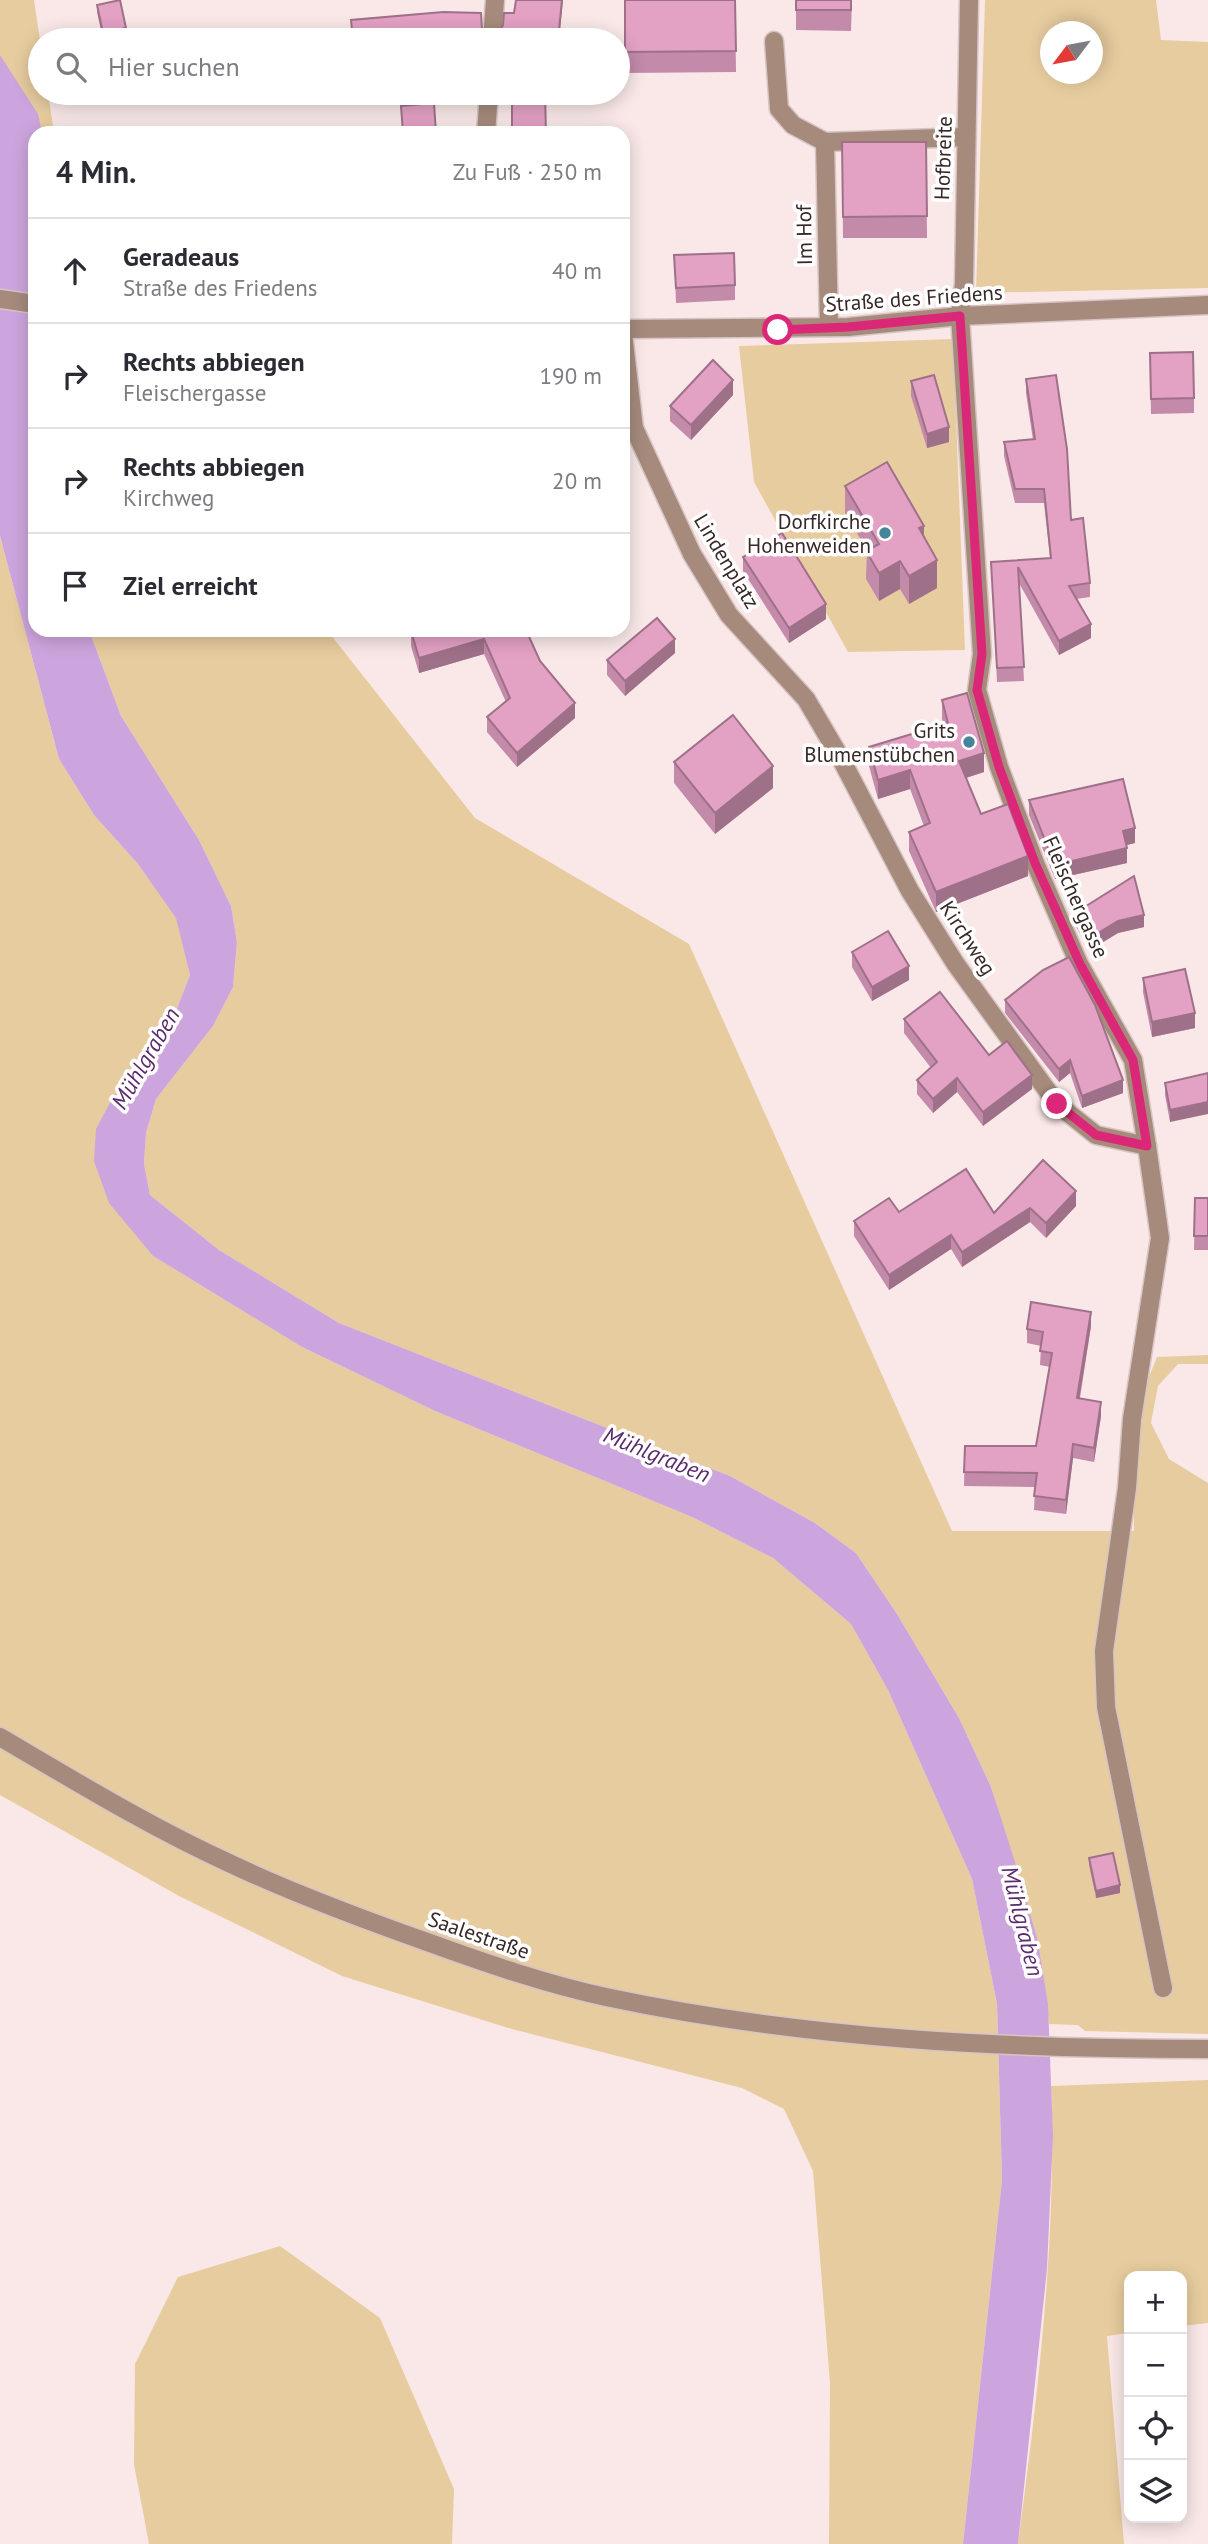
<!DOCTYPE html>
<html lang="de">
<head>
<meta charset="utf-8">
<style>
  :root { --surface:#fff; --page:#f7f7f7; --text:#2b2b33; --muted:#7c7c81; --line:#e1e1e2 }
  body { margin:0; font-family:"PT Sans",sans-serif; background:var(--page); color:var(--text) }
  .controls { position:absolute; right:21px; bottom:21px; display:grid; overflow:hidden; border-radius:14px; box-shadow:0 4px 18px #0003 }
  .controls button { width:63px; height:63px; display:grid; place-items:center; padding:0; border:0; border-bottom:2px solid var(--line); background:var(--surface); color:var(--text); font:35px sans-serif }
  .compass { position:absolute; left:1040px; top:21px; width:63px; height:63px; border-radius:50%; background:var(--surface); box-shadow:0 4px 18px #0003; rotate:238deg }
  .stop { position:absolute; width:21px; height:21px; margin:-16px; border:5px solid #db2777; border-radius:50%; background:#fff }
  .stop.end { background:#db2777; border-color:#fff; box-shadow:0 2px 7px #0008 }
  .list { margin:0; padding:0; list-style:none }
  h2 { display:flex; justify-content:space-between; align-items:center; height:91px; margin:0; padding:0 28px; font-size:30px }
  h2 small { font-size:23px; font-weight:400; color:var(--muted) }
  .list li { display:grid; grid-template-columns:46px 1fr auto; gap:21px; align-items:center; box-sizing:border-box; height:105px; padding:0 28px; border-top:2px solid var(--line) }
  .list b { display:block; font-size:26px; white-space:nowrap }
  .list p { margin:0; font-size:23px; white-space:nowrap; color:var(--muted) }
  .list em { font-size:23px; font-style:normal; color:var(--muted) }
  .icon { flex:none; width:38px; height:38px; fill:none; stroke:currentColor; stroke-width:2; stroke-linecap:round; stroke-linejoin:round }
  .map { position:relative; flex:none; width:1208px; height:2544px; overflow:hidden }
  .search { position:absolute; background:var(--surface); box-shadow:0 4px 18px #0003; left:28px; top:28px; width:602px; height:77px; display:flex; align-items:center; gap:18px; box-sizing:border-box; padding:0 24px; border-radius:38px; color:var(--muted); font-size:26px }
  .panel { position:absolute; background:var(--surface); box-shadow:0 4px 18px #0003; left:28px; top:126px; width:602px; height:511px; border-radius:21px }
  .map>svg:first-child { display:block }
  .green { fill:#e7cc9f; fill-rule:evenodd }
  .water { fill:#cda5de }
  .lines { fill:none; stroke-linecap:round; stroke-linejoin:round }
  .minor-casing { stroke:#d7c5c5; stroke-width:21 }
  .minor { stroke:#a68b7c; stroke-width:18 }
  .wall { fill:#c38aa9 }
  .shaded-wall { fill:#9f7189 }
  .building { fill:#e3a1c4; stroke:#9f7189; stroke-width:2 }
  .route { stroke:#db2777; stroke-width:9 }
  .poi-dot { fill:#468599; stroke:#fff; stroke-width:2.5 }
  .labels { text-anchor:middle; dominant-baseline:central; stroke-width:7; stroke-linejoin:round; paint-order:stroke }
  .street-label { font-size:21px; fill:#372727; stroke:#fff }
  .poi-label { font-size:21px; fill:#372727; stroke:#fff; text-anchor:end }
  .water-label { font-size:23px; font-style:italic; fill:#5a2a6d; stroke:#fff }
</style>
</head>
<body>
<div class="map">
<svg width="1208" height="2544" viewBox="0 0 1208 2544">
  <rect width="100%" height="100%" fill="#fae8e8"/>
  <g class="green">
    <polygon points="0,0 34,0 40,40 40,93 48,93 54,133 35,133 35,402 29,330 0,329"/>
    <path d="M 985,0 L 1156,0 L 1161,40 L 1208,42 L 1208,288 L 976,293 ZM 1050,32 L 1092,32 L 1092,74 L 1050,74 Z"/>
    <polygon points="953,339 965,650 848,652 754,482 739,346"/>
    <polygon points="0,536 59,759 94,815 138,864 177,918 190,975 174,1016 140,1068 113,1097 153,1256 302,1347 435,1411 692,1517 773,1558 851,1624 888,1690 972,1879 997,2004 1002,2180 963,2544 829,2544 830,2383 813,2171 784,2109 742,2088 512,2029 342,1976 179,1896 0,1795"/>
    <polygon points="89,630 327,630 475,818 689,944 952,1531 1134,1531 1132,1419 1157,1357 1208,1355 1208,1364 1178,1364 1158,1386 1151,1423 1169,1459 1208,1483 1208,2034 1085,2031 1078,2025 1049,2024 1037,1937 991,1787 959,1718 897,1614 856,1553 815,1523 730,1476 339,1323 219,1250 150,1195 144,1164 146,1133 156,1099 213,1026 233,987 237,942 231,906 199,840 121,716"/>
    <path d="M 1208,2080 L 1208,2323 L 1182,2326 L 1182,2276 L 1129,2276 L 1129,2333 L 1107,2336 L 1124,2544 L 1018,2544 C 1038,2393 1057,2238 1051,2086 Z"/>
    <polygon points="280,2246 380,2318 454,2489 452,2544 149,2544 134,2464 135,2364 178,2277"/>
  </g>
  <polygon class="water" points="0,55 38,114 42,133 35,133 35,264 28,343 35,402 35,630 89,630 121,716 199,840 231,906 237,942 233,987 213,1026 156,1099 146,1133 144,1164 150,1195 219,1250 339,1323 730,1476 815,1523 856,1553 897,1614 959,1718 991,1787 1015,1862 1037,1937 1048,2004 1053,2136 1047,2269 1018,2544 963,2544 1002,2180 997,2004 972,1879 888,1690 851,1624 773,1558 692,1517 435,1411 302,1347 153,1256 109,1203 94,1161 96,1129 113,1097 140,1068 174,1016 190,975 176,918 138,864 94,815 59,759 0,536"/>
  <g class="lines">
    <g class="minor-casing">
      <g id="minor">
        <polyline points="969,0 964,283 960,316 982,654 977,690 999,767 1035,863 1079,964 1133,1060 1147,1146 1160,1238 1132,1419 1127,1488 1104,1651 1106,1707 1163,1988"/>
        <polyline points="492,40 495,0"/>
        <polyline points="774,41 779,109 793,125 825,142 966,137"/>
        <polyline points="486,133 489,93"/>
        <polyline points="825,142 829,327"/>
        <polyline points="0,299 35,304"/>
        <polyline points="623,329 848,327 960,316 1208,305"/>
        <polyline points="623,334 634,428 692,554 729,615 806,699 840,757 910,891 955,963 1057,1104 1096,1135 1147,1146"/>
        <path d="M 0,1737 C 75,1781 150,1827 229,1863 C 294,1894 362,1919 430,1943 C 488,1964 546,1984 606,1997 C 804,2039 1006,2049 1208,2049"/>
      </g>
    </g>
    <use href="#minor" class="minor"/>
  </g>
  <g class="wall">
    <polygon points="625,0 735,0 736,72 625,73"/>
    <polygon points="796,0 852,0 851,31 796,30"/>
    <polygon points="97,5 126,35 103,40 97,12"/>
    <polygon points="842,142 926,142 927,238 843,238"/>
    <polygon points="623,238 624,261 624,277 623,277"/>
    <polygon points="674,255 735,285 735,300 676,303"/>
    <polygon points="1150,368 1194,398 1194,413 1151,414"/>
    <polygon points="1026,379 1071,520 1090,583 1090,597 1076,599 1091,638 1059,655 1019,583 1024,681 997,682 991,562 1050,558 1044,503 1015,503 1004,456 1004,442 1033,440 1026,393"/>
    <polygon points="911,381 949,442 927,448 911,396"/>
    <polygon points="733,395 691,440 670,421 670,406"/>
    <polygon points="845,486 924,537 937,588 909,604 900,589 879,601 866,579 867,550 845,513"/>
    <polygon points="743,557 826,619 789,643 743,571"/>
    <polygon points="526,630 540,661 575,718 517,767 487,732 487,717 506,702 484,654 419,673 411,646 411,631"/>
    <polygon points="675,653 625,696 607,675 607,660"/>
    <polygon points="942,700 984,772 966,778 981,814 1028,876 936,912 909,851 909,832 924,826 910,789 878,799 869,766 869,747 943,725 942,719"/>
    <polygon points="674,762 773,788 715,834 674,783"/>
    <polygon points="1029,800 1135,843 1126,845 1127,863 1055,879 1029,815"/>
    <polygon points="1075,913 1144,927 1118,933 1090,950 1075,925"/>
    <polygon points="852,952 909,980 872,1001 852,967"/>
    <polygon points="1143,978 1195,1028 1152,1037 1143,992"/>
    <polygon points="1005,1000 1123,1093 1082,1108 1070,1073 1059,1082 1005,1013"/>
    <polygon points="904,1019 989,1055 1032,1089 983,1126 957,1092 933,1113 917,1094 917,1080 931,1068 904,1033"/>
    <polygon points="1208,1073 1170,1122 1165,1095 1165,1083"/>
    <polygon points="1043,1160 1076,1206 1046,1238 1030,1222 962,1267 951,1249 889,1290 854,1236 854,1221 899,1212 994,1213"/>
    <polygon points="1195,1198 1208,1198 1208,1250 1194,1250"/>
    <polygon points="1091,1326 1080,1398 1101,1416 1094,1462 1073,1458 1066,1514 1034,1510 1035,1487 964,1486 965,1446 1036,1446 1050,1367 1040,1365 1041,1346 1027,1343 1027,1329"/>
    <polygon points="1089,1858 1120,1893 1096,1898 1089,1865"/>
  </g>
  <g class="shaded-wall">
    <polygon points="562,0 563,0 559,40 558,40"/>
    <polygon points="126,28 126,35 103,40 103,33"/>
    <polygon points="733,380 733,395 691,440 691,425"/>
    <polygon points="949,427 949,442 927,448 927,434"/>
    <polygon points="628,496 628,514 623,516 623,498"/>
    <polygon points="924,526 924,553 919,528"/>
    <polygon points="625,529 625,548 623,548 623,530"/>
    <polygon points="937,560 937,588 909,604 909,576"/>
    <polygon points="900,561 900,589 879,601 879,573"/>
    <polygon points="826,604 826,619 789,643 789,628"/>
    <polygon points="1091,624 1091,638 1059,655 1059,641"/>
    <polygon points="484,639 484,654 419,673 419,658"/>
    <polygon points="675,639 675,653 625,696 625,681"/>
    <polygon points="575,703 575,718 517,767 517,753"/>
    <polygon points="984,753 984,772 959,780 959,761"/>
    <polygon points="773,766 773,788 715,834 715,813"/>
    <polygon points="910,770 910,789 878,799 878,780"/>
    <polygon points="1135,828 1135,843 1123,846 1123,831"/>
    <polygon points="1127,848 1127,863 1055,879 1055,865"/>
    <polygon points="1028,856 1028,876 936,912 936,892"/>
    <polygon points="1144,915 1144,927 1118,933 1090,950 1090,938 1118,921"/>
    <polygon points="909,966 909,980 872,1001 872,987"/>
    <polygon points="1195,1013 1195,1028 1152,1037 1152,1022"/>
    <polygon points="1070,1060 1070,1073 1059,1082 1059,1069"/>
    <polygon points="1032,1075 1032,1089 983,1126 983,1112"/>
    <polygon points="957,1078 957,1092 933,1113 933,1099"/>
    <polygon points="1123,1080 1123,1093 1082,1108 1082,1096"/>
    <polygon points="1208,1102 1208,1114 1170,1122 1170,1110"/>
    <polygon points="1076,1191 1076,1206 1046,1238 1046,1223"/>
    <polygon points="1030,1208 1030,1222 962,1267 962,1252"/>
    <polygon points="951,1235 951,1249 889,1290 889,1275"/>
    <polygon points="1091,1312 1091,1326 1077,1412 1077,1398"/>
    <polygon points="1101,1402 1101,1416 1094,1462 1094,1448"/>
    <polygon points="1073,1444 1073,1458 1066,1514 1066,1500"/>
    <polygon points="1120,1885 1120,1893 1096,1898 1096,1891"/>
  </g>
  <g class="building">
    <polygon points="120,0 126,28 103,33 97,5"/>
    <polygon points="516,0 562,0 558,40 353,40 351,20 443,12 481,13 482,29 490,35 498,34 503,25 504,13 514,13"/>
    <polygon points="625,0 735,0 736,51 625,52"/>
    <rect x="796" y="0" width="55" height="10"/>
    <polygon points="512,93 545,93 546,133 512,133"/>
    <polygon points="434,103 436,133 403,133 401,106"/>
    <polygon points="842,142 926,142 927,216 843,217"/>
    <polygon points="734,253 735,285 676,288 674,255"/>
    <polygon points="1193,352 1194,398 1151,399 1150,353"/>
    <polygon points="713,360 733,380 691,425 670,406"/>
    <polygon points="934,375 949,427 927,434 911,381"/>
    <polygon points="1056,375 1067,449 1071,520 1083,518 1090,583 1069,586 1091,624 1059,641 1018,567 1024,667 997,668 991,562 1051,558 1044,489 1015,489 1004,442 1035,439 1026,379"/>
    <polygon points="887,462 924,526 919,528 937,560 909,576 900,561 879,573 866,551 879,544 845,486"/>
    <polygon points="623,481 628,496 623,498"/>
    <polygon points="782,533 826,604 789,628 743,557"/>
    <polygon points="657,618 675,639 625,681 607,660"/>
    <polygon points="415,630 526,630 540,661 575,703 517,753 487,717 510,698 484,639 419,658 411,631"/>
    <polygon points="967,693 984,753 959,761 981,814 1008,804 1028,856 936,892 909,832 930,823 910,770 878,780 869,747 948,723 942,700"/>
    <polygon points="733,715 773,766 715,813 674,762"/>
    <polygon points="1123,779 1135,828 1123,831 1127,848 1055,865 1029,800"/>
    <polygon points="1134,876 1144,915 1118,921 1090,938 1075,913"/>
    <polygon points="888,931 909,966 872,987 852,952"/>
    <polygon points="1069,957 1095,1005 1123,1080 1082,1096 1070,1060 1059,1069 1005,1000 1043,970"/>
    <polygon points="1185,969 1195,1013 1152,1022 1143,978"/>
    <polygon points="940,992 989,1055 1007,1041 1032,1075 983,1112 957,1078 933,1099 917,1080 937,1062 904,1019"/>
    <polygon points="1208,1073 1208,1102 1170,1110 1165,1083"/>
    <polygon points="1043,1160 1076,1191 1046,1223 1030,1208 962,1252 951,1235 889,1275 854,1221 889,1198 899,1212 966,1169 994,1213"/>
    <polygon points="1195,1198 1208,1198 1208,1236 1194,1236"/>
    <polygon points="1031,1302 1091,1312 1077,1398 1101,1402 1094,1448 1073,1444 1066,1500 1034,1496 1037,1473 964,1472 965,1446 1036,1446 1052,1353 1040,1351 1043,1332 1027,1329"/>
    <polygon points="1113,1853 1120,1885 1096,1891 1089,1858"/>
  </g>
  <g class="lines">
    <polyline class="route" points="778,330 848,327 960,316 982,654 977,690 999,767 1035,863 1080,964 1133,1060 1147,1146 1096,1135 1057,1104"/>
  </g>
  <g class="poi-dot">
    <circle cx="885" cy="533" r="7"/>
    <circle cx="969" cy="742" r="7"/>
  </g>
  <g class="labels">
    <g class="street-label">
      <text transform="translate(943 158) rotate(-88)">Hofbreite</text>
      <text transform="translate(804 235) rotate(-91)">Im Hof</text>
      <text transform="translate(914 298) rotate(-4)">Straße des Friedens</text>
      <text transform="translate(727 561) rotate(59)">Lindenplatz</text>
      <text transform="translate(1076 897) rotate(66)">Fleischergasse</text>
      <text transform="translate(968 938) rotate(57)">Kirchweg</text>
      <text transform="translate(479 1935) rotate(19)">Saalestraße</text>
    </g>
    <g class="poi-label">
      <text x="871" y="521">Dorfkirche<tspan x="871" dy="24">Hohenweiden</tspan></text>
      <text x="955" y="730">Grits<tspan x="955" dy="24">Blumenstübchen</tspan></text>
    </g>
    <g class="water-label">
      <text transform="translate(145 1058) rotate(-60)">Mühlgraben</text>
      <text transform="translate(657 1454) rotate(22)">Mühlgraben</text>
      <text transform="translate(1023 1921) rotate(76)">Mühlgraben</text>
    </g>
  </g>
</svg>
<div class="controls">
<button>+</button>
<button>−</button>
<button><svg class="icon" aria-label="locate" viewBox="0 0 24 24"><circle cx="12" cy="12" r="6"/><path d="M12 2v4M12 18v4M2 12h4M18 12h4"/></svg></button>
<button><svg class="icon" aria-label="layers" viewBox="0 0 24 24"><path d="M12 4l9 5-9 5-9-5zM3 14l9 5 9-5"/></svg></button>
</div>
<svg class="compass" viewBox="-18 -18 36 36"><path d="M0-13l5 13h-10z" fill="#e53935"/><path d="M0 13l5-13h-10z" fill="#7c7c81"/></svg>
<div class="stop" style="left:778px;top:330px"></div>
<div class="stop end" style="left:1057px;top:1104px"></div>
<div class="search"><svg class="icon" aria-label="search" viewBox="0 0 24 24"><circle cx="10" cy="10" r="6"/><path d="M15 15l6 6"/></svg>Hier suchen</div>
<section class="panel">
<h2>4 Min.<small>Zu Fuß · 250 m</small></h2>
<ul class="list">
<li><svg class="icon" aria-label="ahead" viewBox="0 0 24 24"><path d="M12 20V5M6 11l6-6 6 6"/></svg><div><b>Geradeaus</b><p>Straße des Friedens</p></div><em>40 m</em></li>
<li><svg class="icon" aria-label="right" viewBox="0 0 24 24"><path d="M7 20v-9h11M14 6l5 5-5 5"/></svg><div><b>Rechts abbiegen</b><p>Fleischergasse</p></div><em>190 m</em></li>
<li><svg class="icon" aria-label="right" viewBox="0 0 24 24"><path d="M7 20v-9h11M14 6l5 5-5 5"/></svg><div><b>Rechts abbiegen</b><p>Kirchweg</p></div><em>20 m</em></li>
<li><svg class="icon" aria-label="arrive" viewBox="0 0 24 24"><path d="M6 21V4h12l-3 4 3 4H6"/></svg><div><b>Ziel erreicht</b></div></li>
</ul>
</section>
</div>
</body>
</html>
